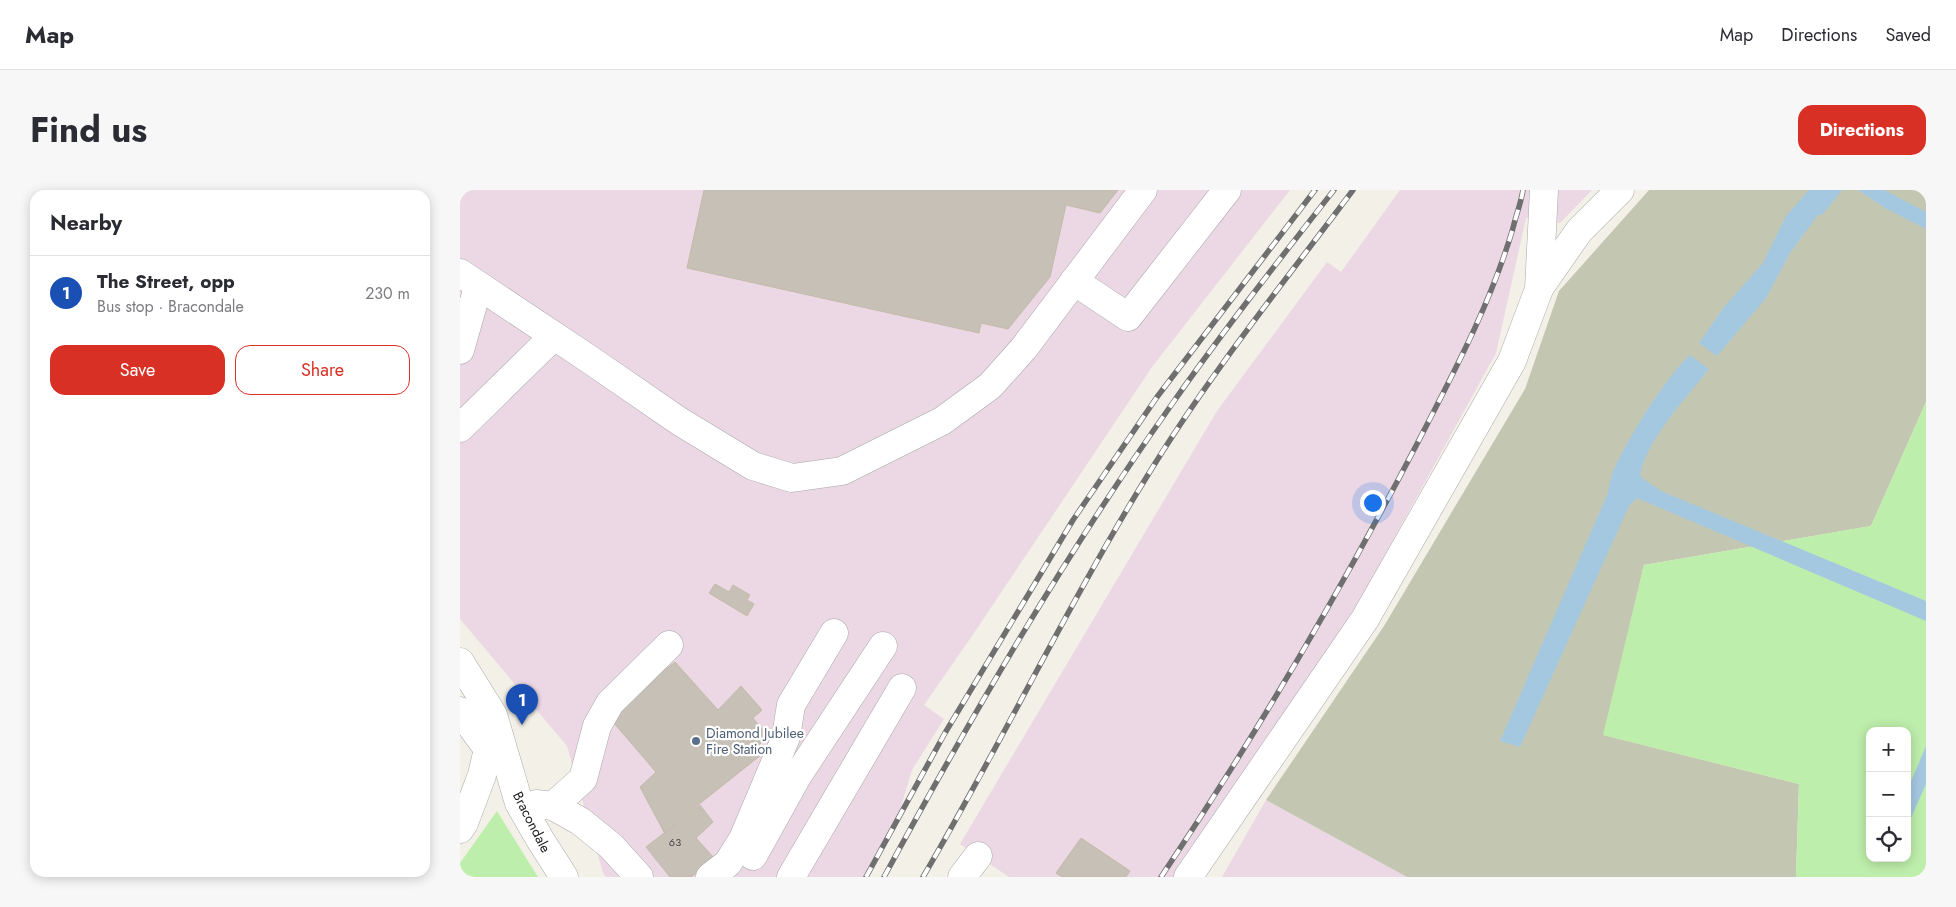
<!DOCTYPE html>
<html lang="en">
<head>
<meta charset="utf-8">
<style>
  :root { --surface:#fff; --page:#f7f7f7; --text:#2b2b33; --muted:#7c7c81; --line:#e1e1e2; --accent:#d93025 }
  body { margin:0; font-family:Jost,sans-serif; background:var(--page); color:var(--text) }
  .controls { position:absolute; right:15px; bottom:15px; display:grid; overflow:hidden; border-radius:10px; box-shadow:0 2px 12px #0003 }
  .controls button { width:45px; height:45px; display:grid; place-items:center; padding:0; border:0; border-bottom:1px solid var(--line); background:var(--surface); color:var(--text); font:25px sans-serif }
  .you { position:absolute; left:912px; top:312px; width:18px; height:18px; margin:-12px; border:4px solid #fff; border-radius:50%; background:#1a73e8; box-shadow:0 0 0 8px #1a73e833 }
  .badge { display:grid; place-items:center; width:32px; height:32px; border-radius:50%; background:var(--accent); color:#fff; font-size:16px; font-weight:700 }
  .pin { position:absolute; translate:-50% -41px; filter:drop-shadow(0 1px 2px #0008) }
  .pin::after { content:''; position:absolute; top:26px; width:18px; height:15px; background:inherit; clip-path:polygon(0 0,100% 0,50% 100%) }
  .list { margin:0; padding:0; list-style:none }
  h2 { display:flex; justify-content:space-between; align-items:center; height:65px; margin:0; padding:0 20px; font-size:21px }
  h2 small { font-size:16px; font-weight:400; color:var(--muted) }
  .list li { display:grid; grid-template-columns:32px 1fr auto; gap:15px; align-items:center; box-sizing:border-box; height:75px; padding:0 20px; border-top:1px solid var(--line) }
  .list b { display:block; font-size:19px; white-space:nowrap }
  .list p { margin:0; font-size:16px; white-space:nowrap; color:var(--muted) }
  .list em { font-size:16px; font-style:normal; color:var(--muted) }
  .actions { display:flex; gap:10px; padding:15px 20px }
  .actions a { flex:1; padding:11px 0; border:1px solid var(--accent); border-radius:15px; text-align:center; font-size:18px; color:var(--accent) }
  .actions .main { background:var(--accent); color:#fff }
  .icon { flex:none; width:28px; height:28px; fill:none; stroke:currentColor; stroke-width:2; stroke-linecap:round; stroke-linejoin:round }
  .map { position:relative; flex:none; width:1466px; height:687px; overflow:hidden; border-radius:15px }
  header { display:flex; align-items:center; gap:30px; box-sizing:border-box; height:70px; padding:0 25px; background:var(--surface); border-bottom:1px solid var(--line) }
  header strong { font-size:24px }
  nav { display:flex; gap:28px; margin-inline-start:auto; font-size:18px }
  .intro { display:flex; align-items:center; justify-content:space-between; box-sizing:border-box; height:120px; padding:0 30px }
  h1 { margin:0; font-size:35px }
  .button { padding:12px 22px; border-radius:15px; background:var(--accent); color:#fff; font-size:18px; font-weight:700 }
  main { display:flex; gap:30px; padding:0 30px }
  aside { flex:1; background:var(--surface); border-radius:15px; box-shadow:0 2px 12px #0003 }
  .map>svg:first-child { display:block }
  .industrial { fill:#ebd8e4 }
  .construction { fill:#c3c7b1 }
  .grass { fill:#beeeab; fill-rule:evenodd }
  .water { fill:#a5c8e1 }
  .building { fill:#c7c0b6; stroke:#c4baa8 }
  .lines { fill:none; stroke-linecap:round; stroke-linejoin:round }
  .minor-casing { stroke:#a8a8a8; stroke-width:29 }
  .minor { stroke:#fff; stroke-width:28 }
  .rail-casing { stroke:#6f6f6f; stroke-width:5.5 }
  .rail { stroke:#fff; stroke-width:4; stroke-dasharray:11; stroke-linecap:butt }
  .service-dot { fill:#5c6f8a; stroke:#fff; stroke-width:2 }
  .labels { text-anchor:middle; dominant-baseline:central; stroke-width:4.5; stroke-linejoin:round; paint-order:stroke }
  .number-label { font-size:11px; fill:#4a4946 }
  .service-label { font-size:14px; fill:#4e5e75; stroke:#fff; text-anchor:start }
  .street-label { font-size:14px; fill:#212121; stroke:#fff }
</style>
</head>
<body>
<header>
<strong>Map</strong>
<nav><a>Map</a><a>Directions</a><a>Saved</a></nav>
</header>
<div class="intro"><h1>Find us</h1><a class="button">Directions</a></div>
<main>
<aside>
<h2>Nearby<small></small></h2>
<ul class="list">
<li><span class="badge" style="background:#1a4fb4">1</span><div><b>The Street, opp</b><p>Bus stop · Bracondale</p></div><em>230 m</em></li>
</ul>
<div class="actions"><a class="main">Save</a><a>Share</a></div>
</aside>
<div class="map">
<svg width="1466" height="687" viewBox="0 0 1466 687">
  <rect width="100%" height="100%" fill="#f2f0e7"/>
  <g class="industrial">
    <polygon points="0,0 830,0 692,177 514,443 464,515 484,529 452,580 436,633 405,687 146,687 143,683 107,556 0,429"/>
    <polygon points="940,0 1132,0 1100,33 1066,28 1036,163 894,421 714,687 549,687 500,654 757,221 867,72 881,82"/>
    <polygon points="806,610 947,687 762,687"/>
  </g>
  <polygon class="construction" points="1189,0 1466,0 1466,212 1411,336 1184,375 1144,545 1339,594 1336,687 947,687 806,610 924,436 1065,199 1099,101"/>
  <g class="grass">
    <path d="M 1466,212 L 1466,687 L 1336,687 L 1339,594 L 1143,545 L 1184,375 L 1411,336 ZM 1410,541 L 1447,541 L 1447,668 L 1410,668 Z"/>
    <polygon points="37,621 78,687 0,687 0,673"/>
  </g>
  <g class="water">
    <polygon points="1349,0 1382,0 1363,24 1358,25 1330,63 1306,108 1257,166 1239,153 1264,117 1303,73 1326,26"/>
    <polygon points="1398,0 1424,0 1466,22 1466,39 1425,18"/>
    <path d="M 1230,165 L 1249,179 C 1226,208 1187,249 1180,285 L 1182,288 L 1201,301 L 1466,411 L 1466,431 L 1177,308 L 1169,316 L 1060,557 L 1040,551 L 1147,305 C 1150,295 1151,284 1156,275 C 1172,243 1204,189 1230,165 Z"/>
    <polygon points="1466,556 1466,594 1447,637 1447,601"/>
  </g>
  <g class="building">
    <polygon points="244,0 658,0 640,23 606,15 590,87 548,139 521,133 519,143 227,78"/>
    <polygon points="255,394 269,402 273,395 290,405 287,410 294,414 287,426 249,403"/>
    <polygon points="215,472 258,520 281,496 302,520 293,528 306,544 297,559 301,565 204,642 180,597 196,582 147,525"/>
    <polygon points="240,615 253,632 236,648 255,669 231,687 210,687 186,657"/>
    <polygon points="621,648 670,681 666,687 602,687 596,683"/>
  </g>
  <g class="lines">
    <g class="minor-casing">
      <g id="minor">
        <polyline points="0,83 129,169 219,231 293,276 332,288 382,281 482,231 530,196 564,158 683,0"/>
        <polyline points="614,91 668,127 767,0"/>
        <polyline points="1080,97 1119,41 1160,0"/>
        <polyline points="0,160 18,97"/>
        <polyline points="0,238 94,146"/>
        <polyline points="0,472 33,525 59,613 81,651 104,687"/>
        <polyline points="0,521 28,559 42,570"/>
        <polyline points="76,614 93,616 120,631 151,656 179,687"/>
        <polyline points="93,616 123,589 137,536 150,513 209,455"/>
        <polyline points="0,639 4,633 22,585 28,559"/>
        <polyline points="293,666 338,585 423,456"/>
        <polyline points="250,687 268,673 283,649 326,547 331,515 374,443"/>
        <polyline points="331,687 442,498"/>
        <polyline points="502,687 518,666"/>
        <polyline points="728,687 905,429 1052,171 1079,99 1084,0"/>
      </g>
    </g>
    <use href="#minor" class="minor"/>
    <g class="rail-casing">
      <g id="rail">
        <polyline points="406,687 485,543 613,330 697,207 855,0"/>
        <path d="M 424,687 C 512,525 605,365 712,214 C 763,141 819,70 874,0"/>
        <path d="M 463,687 C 540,556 606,418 686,288 C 748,186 822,95 893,0"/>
        <path d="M 701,687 C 795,547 880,402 958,252 C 994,182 1031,113 1053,38 C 1056,25 1061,13 1063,0"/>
      </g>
    </g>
    <use href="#rail" class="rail"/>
  </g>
  <circle class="service-dot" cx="236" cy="551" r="5"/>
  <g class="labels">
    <g class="number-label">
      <text x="215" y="652">63</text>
    </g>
    <g class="service-label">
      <text x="246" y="543">Diamond Jubilee<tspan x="246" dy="16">Fire Station</tspan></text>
    </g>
    <g class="street-label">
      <text transform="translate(72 632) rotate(63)">Bracondale</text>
    </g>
  </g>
</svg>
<div class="controls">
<button>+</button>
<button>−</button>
<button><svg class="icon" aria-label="locate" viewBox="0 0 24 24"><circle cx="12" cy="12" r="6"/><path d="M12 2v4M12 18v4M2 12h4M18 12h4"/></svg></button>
</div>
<div class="you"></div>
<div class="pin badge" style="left:62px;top:535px;background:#1a4fb4">1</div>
</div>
</main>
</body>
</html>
